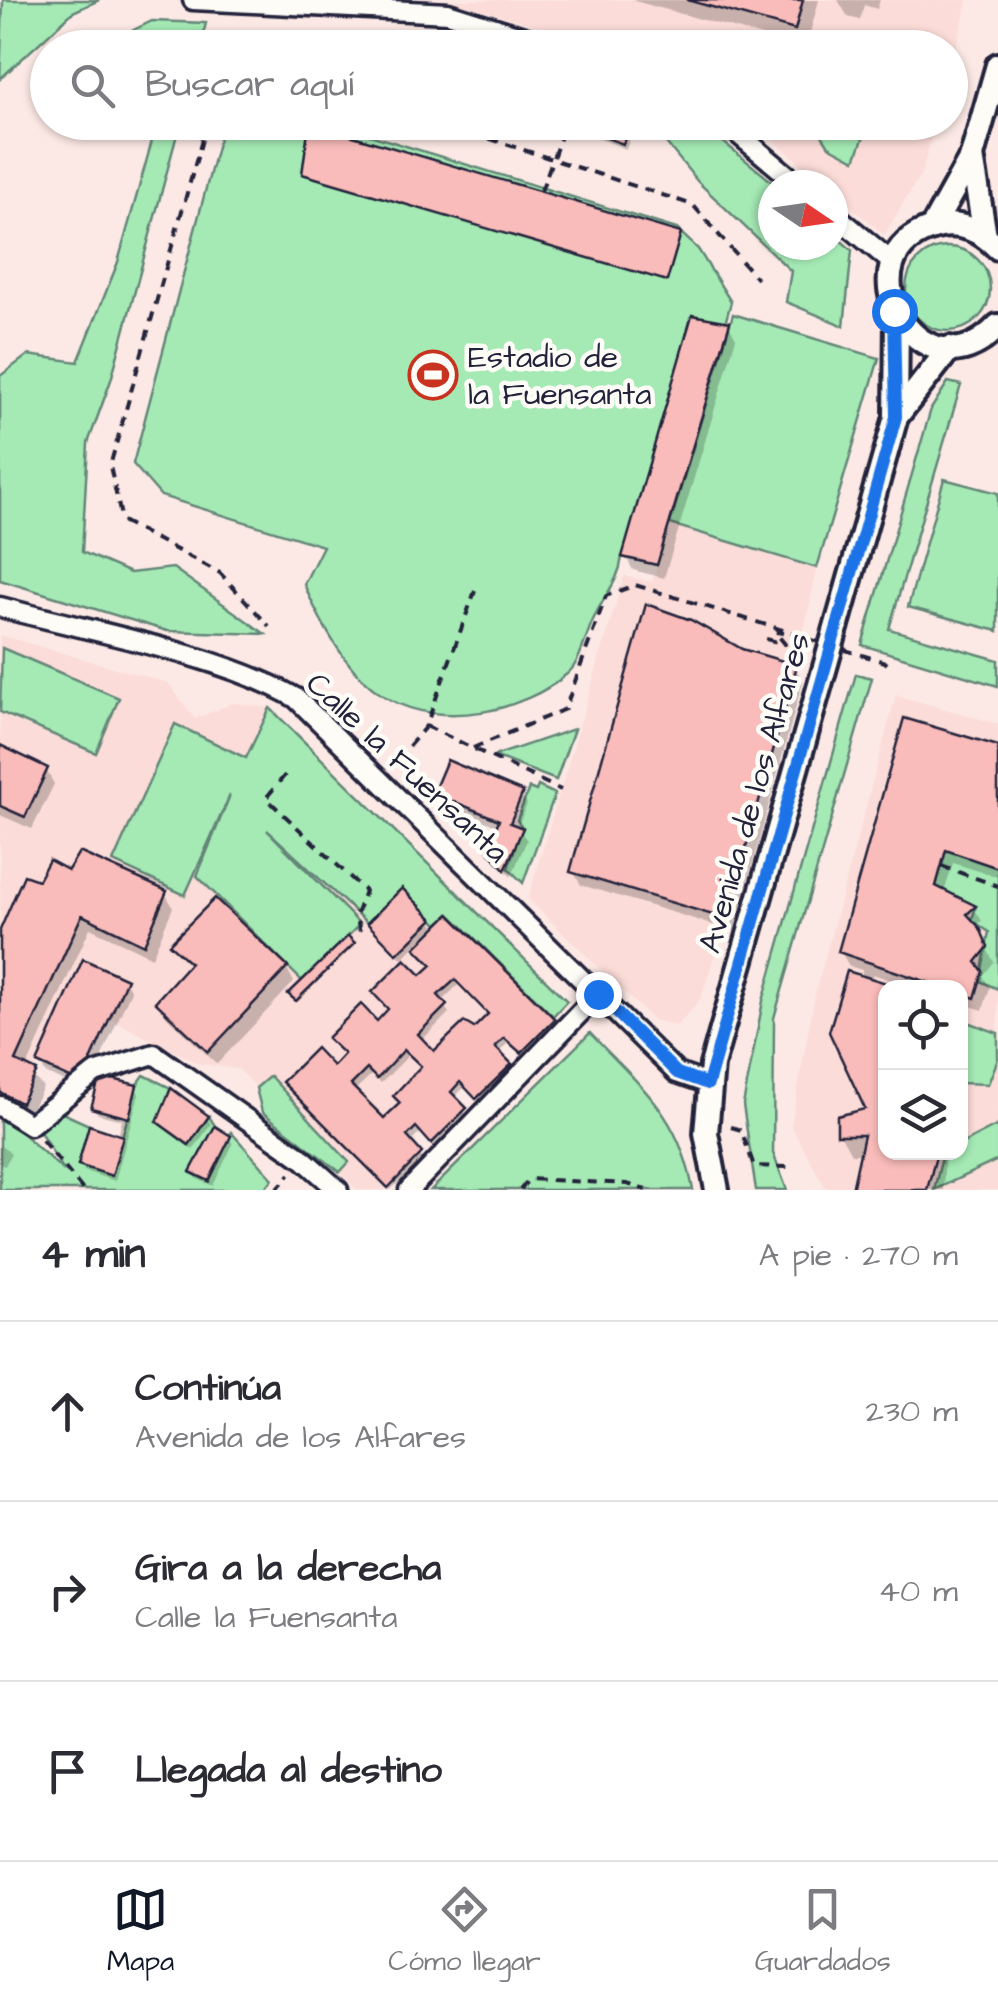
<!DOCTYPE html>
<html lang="es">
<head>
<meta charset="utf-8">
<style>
  :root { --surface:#fff; --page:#f7f7f7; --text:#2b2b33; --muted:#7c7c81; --line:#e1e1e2; --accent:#111827 }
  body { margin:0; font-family:"Architects Daughter",sans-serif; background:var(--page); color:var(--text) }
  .controls { position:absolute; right:30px; bottom:30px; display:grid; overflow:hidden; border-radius:20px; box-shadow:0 2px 8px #0004 }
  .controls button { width:90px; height:90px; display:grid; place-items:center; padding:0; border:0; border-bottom:2px solid var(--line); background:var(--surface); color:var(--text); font:50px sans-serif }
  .compass { position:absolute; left:758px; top:170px; width:90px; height:90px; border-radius:50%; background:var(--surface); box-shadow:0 2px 8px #0004; rotate:103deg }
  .stop { position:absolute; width:30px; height:30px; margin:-22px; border:8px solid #1a73e8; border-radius:50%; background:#fff }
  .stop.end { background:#1a73e8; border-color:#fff; box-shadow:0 2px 10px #0008 }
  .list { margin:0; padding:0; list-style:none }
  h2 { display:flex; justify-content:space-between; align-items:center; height:130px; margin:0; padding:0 40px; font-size:42px }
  h2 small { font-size:32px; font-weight:400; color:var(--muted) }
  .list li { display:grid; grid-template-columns:65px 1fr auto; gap:30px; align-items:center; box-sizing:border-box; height:180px; padding:0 40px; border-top:2px solid var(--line) }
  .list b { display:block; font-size:38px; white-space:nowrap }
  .list p { margin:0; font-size:32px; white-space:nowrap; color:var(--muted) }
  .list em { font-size:32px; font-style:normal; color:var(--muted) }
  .icon { flex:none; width:55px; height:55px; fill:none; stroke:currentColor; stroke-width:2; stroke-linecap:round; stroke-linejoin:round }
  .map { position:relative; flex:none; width:998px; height:1190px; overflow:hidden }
  .search { position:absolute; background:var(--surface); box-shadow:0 2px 8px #0004; left:30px; right:30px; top:30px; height:110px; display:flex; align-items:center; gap:25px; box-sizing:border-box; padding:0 35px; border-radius:55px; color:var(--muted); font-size:38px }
  .sheet { height:670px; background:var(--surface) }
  nav { display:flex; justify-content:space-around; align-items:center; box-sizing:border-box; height:140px; border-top:2px solid var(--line); background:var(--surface); font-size:28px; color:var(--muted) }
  nav a { display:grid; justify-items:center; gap:5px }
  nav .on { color:var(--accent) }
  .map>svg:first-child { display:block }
  .built { fill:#fbdcd8; fill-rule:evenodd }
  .green { fill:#a5eab5; stroke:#648678; stroke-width:2.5 }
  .shadow { fill:#0003; fill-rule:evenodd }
  .building { fill:#f9bcba; stroke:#22223b; stroke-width:2.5; fill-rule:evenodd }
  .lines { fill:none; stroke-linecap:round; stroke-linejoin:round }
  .minor-casing { stroke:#22223b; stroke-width:25 }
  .tertiary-casing { stroke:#22223b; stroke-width:30 }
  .path { stroke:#22223b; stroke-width:4; stroke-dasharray:10 8; stroke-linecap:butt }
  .minor { stroke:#fdfcf7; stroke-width:18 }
  .tertiary { stroke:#fdfcf7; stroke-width:22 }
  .path-bridge { stroke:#22223b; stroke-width:4; stroke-dasharray:10 8; stroke-linecap:butt }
  .route { stroke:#1a73e8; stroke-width:12 }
  .labels { text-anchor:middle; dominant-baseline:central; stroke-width:9; stroke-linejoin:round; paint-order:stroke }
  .poi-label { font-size:32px; fill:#22223b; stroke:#fdfcf7; text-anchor:start }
  .street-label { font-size:32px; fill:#22223b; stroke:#fdfcf7 }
</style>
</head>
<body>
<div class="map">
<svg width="998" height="1190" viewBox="0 0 998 1190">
  <rect width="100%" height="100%" fill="#fce9e5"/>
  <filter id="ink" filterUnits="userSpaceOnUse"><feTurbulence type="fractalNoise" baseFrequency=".01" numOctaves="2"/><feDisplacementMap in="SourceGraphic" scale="20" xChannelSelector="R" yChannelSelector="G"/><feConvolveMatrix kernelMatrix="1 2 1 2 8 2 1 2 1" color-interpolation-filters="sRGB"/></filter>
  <g filter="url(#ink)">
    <g class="built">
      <polygon points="448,0 968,0 951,66 950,48 610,47"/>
      <polygon points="753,123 935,123 922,172 884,235 833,191 833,185 826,185"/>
      <polygon points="733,314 879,358 817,568 797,665 726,919 701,998 677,1026 653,1020 528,899 624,576 652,582"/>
      <polygon points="0,635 168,683 195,719 233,703 270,708 567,1001 521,1053 504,1038 496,1046 512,1064 476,1099 460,1083 407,1136 422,1153 386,1190 358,1190 320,1154 262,1112 259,1090 238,1069 200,1064 110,1019 81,1083 37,1064 21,1103 0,1092"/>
      <path d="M 896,695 L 998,724 L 998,1190 L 827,1190 L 791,1126 L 815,994 ZM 886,988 L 960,988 L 960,1152 L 886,1152 Z"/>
    </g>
    <g class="green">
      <polygon points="3,0 99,0 73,12 0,79"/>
      <polygon points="152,21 206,23 200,47 99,47"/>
      <polygon points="157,123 180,123 111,380 88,443 82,552 130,573 173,568 265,634 167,631 0,580 0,376 28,355 78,362 118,262"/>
      <path d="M 230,123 L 331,123 L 677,229 L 698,249 L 731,302 L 657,565 L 622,557 C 619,582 604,595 594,618 C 586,633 581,662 568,673 C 524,712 442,729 389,699 C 348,677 321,624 304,584 L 323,546 L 161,496 L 133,464 L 222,128 Z"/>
      <polygon points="650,123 700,123 776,185 773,245 833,245 833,234 852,250 844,326 786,302 791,271 698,182"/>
      <polygon points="814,123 869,123 855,160 829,146"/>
      <circle cx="948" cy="289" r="42"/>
      <polygon points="733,314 879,358 817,568 670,524"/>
      <polygon points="948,382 961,385 889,629 998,660 998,686 862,645 931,409"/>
      <polygon points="944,479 998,493 998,631 908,607"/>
      <polygon points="2,648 119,698 96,753 0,712"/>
      <polygon points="856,674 872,678 774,1018 773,1153 787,1190 756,1190 743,1105 763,1001"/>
      <polygon points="270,708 567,1001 553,1016 450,914 438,924 402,889 367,923 267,830 360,924 303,982 197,876 230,795 185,895 113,862 175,724 246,758"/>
      <polygon points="574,729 556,780 494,756"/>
      <polygon points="538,786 555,794 523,883 508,868 522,828 517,820 529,788 536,791"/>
      <polygon points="946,850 998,868 998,989 980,981 989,932 972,920 976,906 936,886"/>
      <polygon points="960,1019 998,1033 998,1059 988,1084 961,1083"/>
      <path d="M 590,1033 C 641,1088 679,1113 693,1190 L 431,1190 Z"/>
      <polygon points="144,1075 171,1088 157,1122 188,1145 209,1116 215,1126 191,1173 209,1181 231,1132 273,1179 263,1190 0,1190 0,1113 64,1171 36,1125 58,1111 89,1125 78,1165 111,1175 137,1085"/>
      <polygon points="270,1076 349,1162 340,1172 262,1112 256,1088"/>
      <polygon points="998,1125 998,1160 934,1190 943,1153 960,1152 961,1144"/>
    </g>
    <g class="shadow">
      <polygon points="631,0 819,0 806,48"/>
      <polygon points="838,0 880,0 877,9 864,5 860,20 848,17"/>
      <polygon points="598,122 637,122 626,149 600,139"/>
      <polygon points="305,174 679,235 681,237 668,282"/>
      <polygon points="729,325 736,338 664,578 633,570 625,556"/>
      <polygon points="741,651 795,667 803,681 734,931 581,885 573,871"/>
      <polygon points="0,748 46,770 54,784 32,829 0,815"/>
      <polygon points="998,748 998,877 953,863 944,893 974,908 982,921 975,926 994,962 983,976 990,987 983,1010 960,1003 960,988 914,988 873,974 871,981 889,988 886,988 886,1152 945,1152 943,1190 853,1190 862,1154 851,1154 840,1134 869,1110 862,970 849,966 841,952"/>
      <polygon points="436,793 521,794 527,804 517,828 527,840 511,877 489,849 499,827 442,803"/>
      <polygon points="69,873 165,893 173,907 152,957 90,928 26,1069 43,1087 29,1115 0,1100 0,936 40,883"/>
      <path d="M 402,892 L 438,929 L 449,917 L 557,1027 L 526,1058 L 509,1042 L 498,1053 L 513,1071 L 481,1104 L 465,1087 L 453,1098 L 468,1116 L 436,1148 L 421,1132 L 410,1143 L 424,1160 L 390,1190 L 289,1089 L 333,1069 L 346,1056 L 334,1044 L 377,1024 L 390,1011 L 375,993 L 421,979 L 434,966 L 416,945 L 402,959 L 370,924 ZM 459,984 L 490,1016 L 475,1031 L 434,1054 L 421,1041 L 449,1013 L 441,1002 ZM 409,1055 L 423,1068 L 402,1104 L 384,1122 L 354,1091 L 372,1074 L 381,1083 Z"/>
      <polygon points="173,944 287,969 294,982 217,1064 166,1016 158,1002 190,967"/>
      <polygon points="353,944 298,1002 292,997"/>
      <polygon points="125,981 131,991 86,1091 45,1073 40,1063"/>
      <polygon points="136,1087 139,1094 115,1181 84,1171 81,1164 118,1137 122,1120 98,1114 94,1108"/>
      <polygon points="207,1118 211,1124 193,1150 160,1122"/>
      <polygon points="229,1138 233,1144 213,1186 197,1179 193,1172"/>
      <polygon points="0,1146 11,1153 5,1166 0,1164"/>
    </g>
    <g class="building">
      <polygon points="687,0 803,0 795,30"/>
      <polygon points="596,122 631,122 623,144 593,133"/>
      <polygon points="309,123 681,233 667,281 302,174"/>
      <polygon points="692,315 730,322 657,565 622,557"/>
      <polygon points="646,604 691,620 742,649 797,665 726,919 570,872"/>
      <polygon points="904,718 998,746 998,868 946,850 936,886 976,906 967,914 980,928 988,947 976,962 983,971 975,998 960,993 960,988 945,988 838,952"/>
      <polygon points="0,745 48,768 25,817 0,806"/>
      <polygon points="447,760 523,792 510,823 523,828 505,870 487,849 499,820 433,793"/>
      <polygon points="79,852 167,891 144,945 82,915 16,1061 37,1071 21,1103 0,1092 0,930 24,875 38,880 49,860 68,870"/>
      <polygon points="402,888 433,919 397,954 367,923"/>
      <polygon points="215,898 288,967 208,1052 155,1002 190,963 169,944"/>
      <path d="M 449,914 L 555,1019 L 521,1053 L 504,1038 L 495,1047 L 512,1064 L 476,1099 L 460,1082 L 451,1092 L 467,1108 L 431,1144 L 416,1127 L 407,1136 L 422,1153 L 388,1188 L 282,1082 L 316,1048 L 333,1066 L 344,1054 L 327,1038 L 361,1004 L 377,1021 L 388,1009 L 372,992 L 405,959 L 421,975 L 432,965 L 415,948 ZM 455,980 L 488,1014 L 474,1028 L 464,1022 L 434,1051 L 418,1034 L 447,1005 L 438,995 ZM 404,1050 L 421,1066 L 393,1096 L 400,1103 L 384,1118 L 351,1085 L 367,1069 L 377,1079 Z"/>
      <polygon points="348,936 355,943 296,1001 288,994"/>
      <polygon points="83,959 127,979 81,1083 37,1063"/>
      <polygon points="847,971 890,984 886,988 886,1152 937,1152 927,1190 852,1190 864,1135 837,1135 837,1116 865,1109 829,1032"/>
      <polygon points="100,1076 137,1085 129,1118 91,1108"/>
      <polygon points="171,1088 209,1116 189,1145 157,1122"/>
      <polygon points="89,1125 123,1136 112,1176 78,1165"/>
      <polygon points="215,1126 231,1136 209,1181 190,1172"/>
    </g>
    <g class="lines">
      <g class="minor-casing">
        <g id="minor">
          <polyline points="193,0 448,13 558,48"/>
          <polyline points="724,122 799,185"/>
          <polyline points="833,213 894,264"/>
          <path d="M 0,607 C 88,631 219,654 296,698 L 677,1073 L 709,1084"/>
          <polyline points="0,1106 30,1125 95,1073 154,1054 303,1159 338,1190"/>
          <polyline points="409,1190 598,994"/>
        </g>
      </g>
      <g class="tertiary-casing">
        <g id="tertiary">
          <polyline points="972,156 985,236"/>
          <polyline points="932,228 972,156 998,65"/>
          <path d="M 998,248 C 982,231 960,221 936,227 C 834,254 921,408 998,326"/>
          <polyline points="896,417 950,348"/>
          <polyline points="717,1190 706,1133 712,1065 896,417 897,317"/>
        </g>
      </g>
      <g class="path">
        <polyline points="207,122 110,466 122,521 220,573 269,626"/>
        <polyline points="438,122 693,205 757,279"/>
        <polyline points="541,191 566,122"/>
        <polyline points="766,639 785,644 775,632 784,633"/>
        <polyline points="426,726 561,790"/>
        <polyline points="473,748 565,709 606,596 635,585 806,637"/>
        <polyline points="397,760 426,726 475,591"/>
        <polyline points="285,775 266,798 365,891 356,915 360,932"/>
        <polyline points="941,866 998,886"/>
        <polyline points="731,1127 741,1130 754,1166 791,1167"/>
        <polyline points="42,1140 83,1190"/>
        <polyline points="276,1190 290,1174"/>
        <polyline points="520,1190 529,1179 627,1184 646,1190"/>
      </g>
      <use href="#minor" class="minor"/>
      <use href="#tertiary" class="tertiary"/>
      <polyline class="path-bridge" points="792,634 885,662 891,668"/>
    </g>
  </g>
  <g class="lines" filter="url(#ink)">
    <polyline class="route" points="598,994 677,1073 708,1084 896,417 894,311"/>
  </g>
  <defs>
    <g id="stadium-ring" transform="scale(2.5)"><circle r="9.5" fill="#fdfcf7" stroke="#c8321e" stroke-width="1.5"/><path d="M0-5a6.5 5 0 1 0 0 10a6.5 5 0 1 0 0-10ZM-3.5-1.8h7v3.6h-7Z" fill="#c8321e"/></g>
  </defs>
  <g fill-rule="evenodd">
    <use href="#stadium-ring" x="433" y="375"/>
  </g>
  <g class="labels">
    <g class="poi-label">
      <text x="468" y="357">Estadio de<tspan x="468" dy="37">la Fuensanta</tspan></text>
    </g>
    <g class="street-label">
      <text transform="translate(407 768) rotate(43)">Calle la Fuensanta</text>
      <text transform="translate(755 793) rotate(-74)">Avenida de los Alfares</text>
    </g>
  </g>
</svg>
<div class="controls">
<button><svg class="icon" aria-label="locate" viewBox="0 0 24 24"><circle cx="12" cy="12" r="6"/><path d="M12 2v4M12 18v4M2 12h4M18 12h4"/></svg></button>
<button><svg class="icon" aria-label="layers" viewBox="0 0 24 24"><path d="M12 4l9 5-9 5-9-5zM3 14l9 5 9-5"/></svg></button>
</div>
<svg class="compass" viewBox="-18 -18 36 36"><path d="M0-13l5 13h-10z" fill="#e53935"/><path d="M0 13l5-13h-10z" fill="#7c7c81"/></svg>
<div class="stop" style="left:894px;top:311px"></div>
<div class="stop end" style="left:598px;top:994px"></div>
<div class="search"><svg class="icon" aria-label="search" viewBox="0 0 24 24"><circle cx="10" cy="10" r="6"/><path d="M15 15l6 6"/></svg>Buscar aquí</div>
</div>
<section class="sheet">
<h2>4 min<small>A pie · 270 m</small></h2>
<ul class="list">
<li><svg class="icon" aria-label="ahead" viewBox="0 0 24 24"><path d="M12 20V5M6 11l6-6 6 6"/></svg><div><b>Continúa</b><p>Avenida de los Alfares</p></div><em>230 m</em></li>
<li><svg class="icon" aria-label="right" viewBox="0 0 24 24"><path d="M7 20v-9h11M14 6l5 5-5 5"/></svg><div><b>Gira a la derecha</b><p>Calle la Fuensanta</p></div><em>40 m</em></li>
<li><svg class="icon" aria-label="arrive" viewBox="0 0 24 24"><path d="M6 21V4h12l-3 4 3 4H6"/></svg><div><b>Llegada al destino</b></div></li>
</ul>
</section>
<nav>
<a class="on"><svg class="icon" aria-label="map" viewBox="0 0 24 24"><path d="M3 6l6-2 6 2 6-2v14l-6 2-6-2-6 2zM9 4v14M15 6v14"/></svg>Mapa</a>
<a><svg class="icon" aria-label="directions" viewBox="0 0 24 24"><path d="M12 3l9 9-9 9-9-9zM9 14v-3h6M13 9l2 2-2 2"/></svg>Cómo llegar</a>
<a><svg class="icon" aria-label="saved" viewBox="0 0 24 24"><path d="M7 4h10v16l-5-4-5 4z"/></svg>Guardados</a>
</nav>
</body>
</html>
